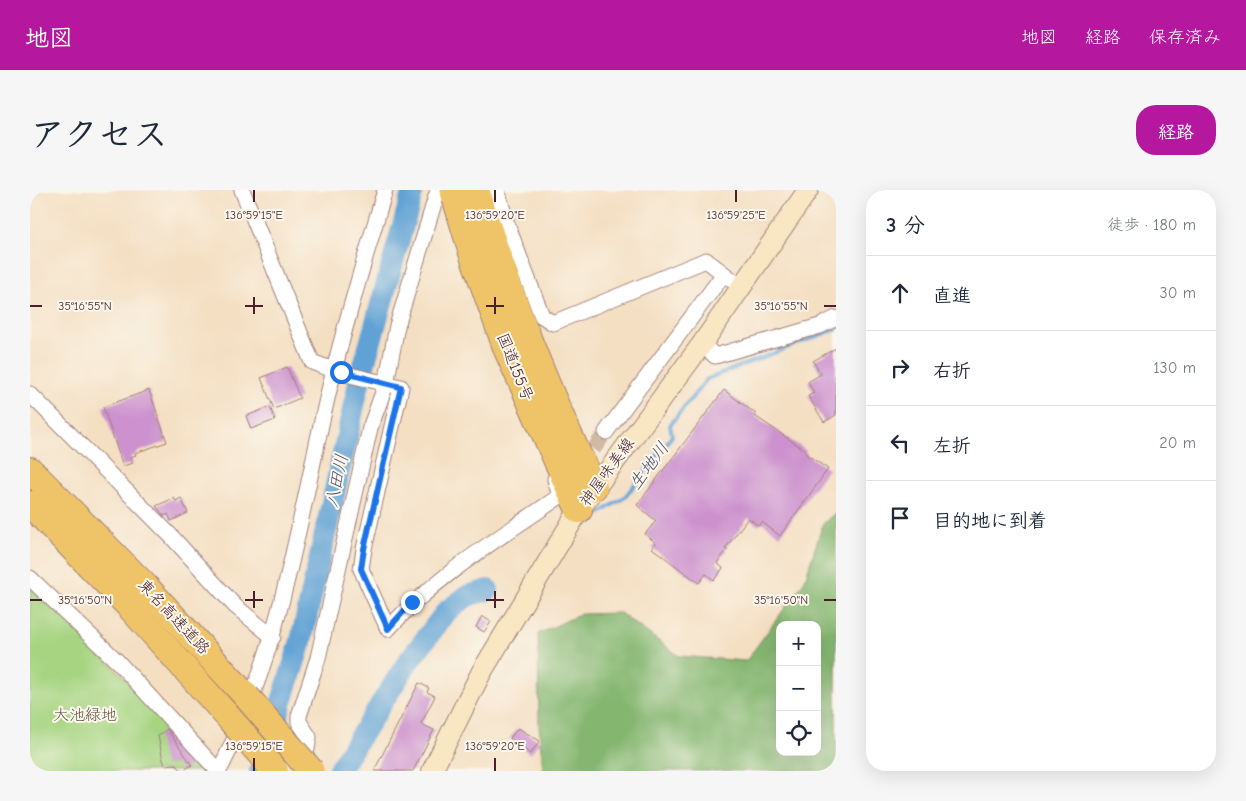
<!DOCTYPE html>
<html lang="ja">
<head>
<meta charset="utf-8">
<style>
  :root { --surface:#fff; --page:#f6f6f7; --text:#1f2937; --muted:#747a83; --line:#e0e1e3; --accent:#b5179e }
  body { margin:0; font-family:"Comic Neue","Klee One",sans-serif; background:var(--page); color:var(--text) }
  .controls { position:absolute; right:15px; bottom:15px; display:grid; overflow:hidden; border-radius:10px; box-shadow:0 5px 20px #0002 }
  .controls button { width:45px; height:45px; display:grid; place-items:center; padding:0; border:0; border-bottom:1px solid var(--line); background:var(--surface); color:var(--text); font:25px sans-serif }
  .stop { position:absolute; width:15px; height:15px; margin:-11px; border:4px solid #1a73e8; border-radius:50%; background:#fff }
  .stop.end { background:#1a73e8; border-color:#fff; box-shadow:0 1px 5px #0008 }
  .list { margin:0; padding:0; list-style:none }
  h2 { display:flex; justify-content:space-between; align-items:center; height:65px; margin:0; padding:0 20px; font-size:21px }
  h2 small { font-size:16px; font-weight:400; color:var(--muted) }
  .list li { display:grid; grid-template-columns:32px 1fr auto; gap:15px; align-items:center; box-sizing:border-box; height:75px; padding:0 20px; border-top:1px solid var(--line) }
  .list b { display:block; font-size:19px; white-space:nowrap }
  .list em { font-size:16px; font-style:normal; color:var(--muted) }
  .icon { flex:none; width:28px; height:28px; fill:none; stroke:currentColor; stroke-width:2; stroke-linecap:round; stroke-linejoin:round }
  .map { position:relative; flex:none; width:806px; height:581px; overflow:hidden; border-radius:20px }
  header { display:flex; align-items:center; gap:30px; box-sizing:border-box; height:70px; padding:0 25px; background:var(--accent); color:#fff }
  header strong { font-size:24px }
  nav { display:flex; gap:28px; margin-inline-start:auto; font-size:18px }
  .intro { display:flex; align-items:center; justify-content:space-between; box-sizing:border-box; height:120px; padding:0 30px }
  h1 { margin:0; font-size:35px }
  .button { padding:12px 22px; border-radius:20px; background:var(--accent); color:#fff; font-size:18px; font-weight:700 }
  main { display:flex; gap:30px; padding:0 30px }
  aside { flex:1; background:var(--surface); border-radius:20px; box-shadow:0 5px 20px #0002 }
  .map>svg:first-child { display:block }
  .green { fill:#a6d481; stroke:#787a56 }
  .forest { fill:#84b66f; stroke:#676a4d; fill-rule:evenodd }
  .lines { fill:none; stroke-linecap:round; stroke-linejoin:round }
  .stream { stroke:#61a2d5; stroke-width:4 }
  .river { stroke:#61a2d5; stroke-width:22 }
  .building { fill:#cc91ce }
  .street-tunnel { stroke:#d2b9a5; stroke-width:15; stroke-dasharray:15 8; stroke-linecap:butt }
  .street-casing { stroke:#9f7f77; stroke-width:17 }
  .secondary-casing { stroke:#9f7f77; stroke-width:22 }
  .highway-casing { stroke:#9f7f77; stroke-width:28 }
  .street { stroke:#fff; stroke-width:15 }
  .secondary { stroke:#f9e7c3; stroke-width:20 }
  .highway { stroke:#efc469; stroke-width:26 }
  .highway-bridge-casing { stroke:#9f7f77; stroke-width:28; stroke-linecap:butt }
  .highway-bridge { stroke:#efc469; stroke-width:26 }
  .route { stroke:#1a73e8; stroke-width:6 }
  .ticks { fill:none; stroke:#4a1f2b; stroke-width:2 }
  .labels { text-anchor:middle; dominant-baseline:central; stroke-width:4; stroke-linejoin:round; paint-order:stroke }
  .street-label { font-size:16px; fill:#4a1f2b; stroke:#fbf7ec }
  .park-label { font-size:16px; fill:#665545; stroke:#fbf7ec }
  .water-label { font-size:18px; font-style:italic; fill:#53536f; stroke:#fbf7ec }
  .ticks-label { font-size:12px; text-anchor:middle; fill:#4a1f2b; stroke:#fbf7ec; stroke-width:4; stroke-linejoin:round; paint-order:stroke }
</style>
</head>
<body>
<header>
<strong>地図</strong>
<nav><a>地図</a><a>経路</a><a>保存済み</a></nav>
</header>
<div class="intro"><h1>アクセス</h1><a class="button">経路</a></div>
<main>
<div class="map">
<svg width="806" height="581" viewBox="0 0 806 581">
  <rect width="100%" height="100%" fill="#fbf7ec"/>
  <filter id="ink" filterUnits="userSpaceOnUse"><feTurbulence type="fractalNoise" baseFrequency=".02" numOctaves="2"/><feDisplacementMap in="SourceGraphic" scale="10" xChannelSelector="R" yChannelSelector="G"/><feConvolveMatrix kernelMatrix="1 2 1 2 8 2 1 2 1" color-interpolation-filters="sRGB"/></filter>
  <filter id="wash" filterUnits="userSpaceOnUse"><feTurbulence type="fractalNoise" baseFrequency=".0096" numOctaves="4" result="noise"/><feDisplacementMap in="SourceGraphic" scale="20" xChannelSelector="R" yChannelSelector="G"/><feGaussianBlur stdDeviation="1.12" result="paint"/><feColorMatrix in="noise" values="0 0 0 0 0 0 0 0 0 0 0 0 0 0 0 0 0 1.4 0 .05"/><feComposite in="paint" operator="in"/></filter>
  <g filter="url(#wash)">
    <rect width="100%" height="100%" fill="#f4dfc3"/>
    <path class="green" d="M 0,395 C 62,454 122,513 175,581 L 0,581 Z"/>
    <path class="forest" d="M 806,322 L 806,581 L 513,581 L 509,536 L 508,444 L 551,424 L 590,423 L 649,466 L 716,471 L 774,392 L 793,334 ZM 750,435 L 787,435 L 787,562 L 750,562 Z"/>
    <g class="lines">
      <polyline class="stream" points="547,338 595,307 642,246 640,235 677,189 806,139"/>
      <g class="river">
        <polyline points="230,581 271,451 329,193 383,0"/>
        <polyline points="308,581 378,472 417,421 437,406 458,400"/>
      </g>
    </g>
    <g id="blocks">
      <g class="building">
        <polygon points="806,158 806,225 794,232 778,206 784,203 778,192 791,184 783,171"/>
        <polygon points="257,177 270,208 244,219 231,188"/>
        <polygon points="119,200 137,252 105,263 106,265 100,267 103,273 93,276 73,217"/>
        <polygon points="694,200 726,224 725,226 775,260 777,265 798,279 750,346 732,332 729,336 718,328 695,359 697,360 687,373 693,378 684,390 676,384 669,393 622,358 626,353 615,344 626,331 607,315"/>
        <polygon points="240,217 245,230 221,239 216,226"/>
        <polygon points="144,308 146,311 151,308 158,323 141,331 138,324 134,326 126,316"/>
        <polygon points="452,426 461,432 454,442 446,437"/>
        <polygon points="389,493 399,498 397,502 405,506 391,534 404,540 383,581 344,581"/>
        <polygon points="488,538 510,551 500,564 480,548"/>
        <polygon points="137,539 162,575 152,581 146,574 135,575 133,570 128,546"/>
      </g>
    </g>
  </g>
  <g filter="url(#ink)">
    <use href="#blocks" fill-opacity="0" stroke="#9f7f77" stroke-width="1"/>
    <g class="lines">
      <polyline class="street-tunnel" points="550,278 576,242"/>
      <g class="street-casing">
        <g id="street">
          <path d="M 212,0 L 282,172 L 311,183 L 371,197 L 334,359 L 331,379 L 358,439 C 407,385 471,347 530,306 L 525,289"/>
          <polyline points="467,0 477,34 512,126 523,133 676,70 711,97"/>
          <polyline points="672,154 685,166 790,136 806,128"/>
          <polyline points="0,204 140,345 205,416 243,447"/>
          <polyline points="576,242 693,85"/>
          <polyline points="0,388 88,472 188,581"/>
          <polyline points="274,577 279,547 269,532 269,526 288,468 340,238 356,194 367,136 408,0"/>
          <path d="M 189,581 C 247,469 266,348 293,226 C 310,150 333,75 355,0"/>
        </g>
      </g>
      <g class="secondary-casing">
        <polyline id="secondary" points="402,581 451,483 549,320 672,154 778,0"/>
      </g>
      <g class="highway-casing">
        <g id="highway">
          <polyline points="423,0 441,60 477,160 549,320"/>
          <path d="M 446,0 C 478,103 516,200 564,297"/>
          <polyline points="0,280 117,398 217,507"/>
          <polyline points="0,314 99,416 200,529"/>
        </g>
      </g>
      <use href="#street" class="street"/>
      <use href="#secondary" class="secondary"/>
      <use href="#highway" class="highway"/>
      <g class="highway-bridge-casing">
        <g id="highway-bridge">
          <polyline points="217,507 281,581"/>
          <polyline points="200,529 245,581"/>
        </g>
      </g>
      <use href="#highway-bridge" class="highway-bridge"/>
    </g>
  </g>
  <g class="lines" filter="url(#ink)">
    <polyline class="route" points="311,182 371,197 334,359 331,379 358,439 382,412"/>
  </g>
  <path class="ticks" d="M 224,0 L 224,12M 465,0 L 465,12M 706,0 L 706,12M 224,107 L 224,124M 465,107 L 465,124M 0,116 L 12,116M 215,116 L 233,116M 456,116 L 474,116M 794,116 L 806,116M 224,401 L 224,418M 465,401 L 465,418M 0,410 L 12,410M 215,410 L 233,410M 456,410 L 474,410M 794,410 L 806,410M 224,568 L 224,581M 465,568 L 465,581"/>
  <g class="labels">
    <g class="street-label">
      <text transform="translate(485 177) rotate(68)">国道155号</text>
      <text transform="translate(577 282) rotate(-54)">神屋味美線</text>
      <text transform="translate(144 427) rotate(47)">東名高速道路</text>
    </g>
    <g class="park-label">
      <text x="55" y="525">大池緑地</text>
    </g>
    <g class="water-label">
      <text transform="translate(619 276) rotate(-53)">生地川</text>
      <text transform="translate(307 291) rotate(-78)">八田川</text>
    </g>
  </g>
  <g class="ticks-label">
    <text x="224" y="29">136°59'15"E</text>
    <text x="465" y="29">136°59'20"E</text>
    <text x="706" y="29">136°59'25"E</text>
    <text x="55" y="120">35°16'55"N</text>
    <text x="751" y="120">35°16'55"N</text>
    <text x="55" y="414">35°16'50"N</text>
    <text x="751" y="414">35°16'50"N</text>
    <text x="224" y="560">136°59'15"E</text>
    <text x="465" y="560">136°59'20"E</text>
  </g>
</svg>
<div class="controls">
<button>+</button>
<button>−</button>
<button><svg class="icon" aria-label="locate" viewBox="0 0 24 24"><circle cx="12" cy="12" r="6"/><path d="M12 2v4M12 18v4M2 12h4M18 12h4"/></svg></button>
</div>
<div class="stop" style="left:311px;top:182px"></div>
<div class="stop end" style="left:382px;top:412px"></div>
</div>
<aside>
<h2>3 分<small>徒歩 · 180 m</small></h2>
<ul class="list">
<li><svg class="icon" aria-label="ahead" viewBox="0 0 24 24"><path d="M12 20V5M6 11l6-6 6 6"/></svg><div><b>直進</b></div><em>30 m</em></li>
<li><svg class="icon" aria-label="right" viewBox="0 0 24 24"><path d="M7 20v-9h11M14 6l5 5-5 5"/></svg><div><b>右折</b></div><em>130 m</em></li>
<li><svg class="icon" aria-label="left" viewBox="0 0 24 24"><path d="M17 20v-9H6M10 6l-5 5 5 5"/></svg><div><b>左折</b></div><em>20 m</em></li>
<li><svg class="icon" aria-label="arrive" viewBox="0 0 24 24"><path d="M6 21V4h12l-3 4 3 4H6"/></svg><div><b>目的地に到着</b></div></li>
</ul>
</aside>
</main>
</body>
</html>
